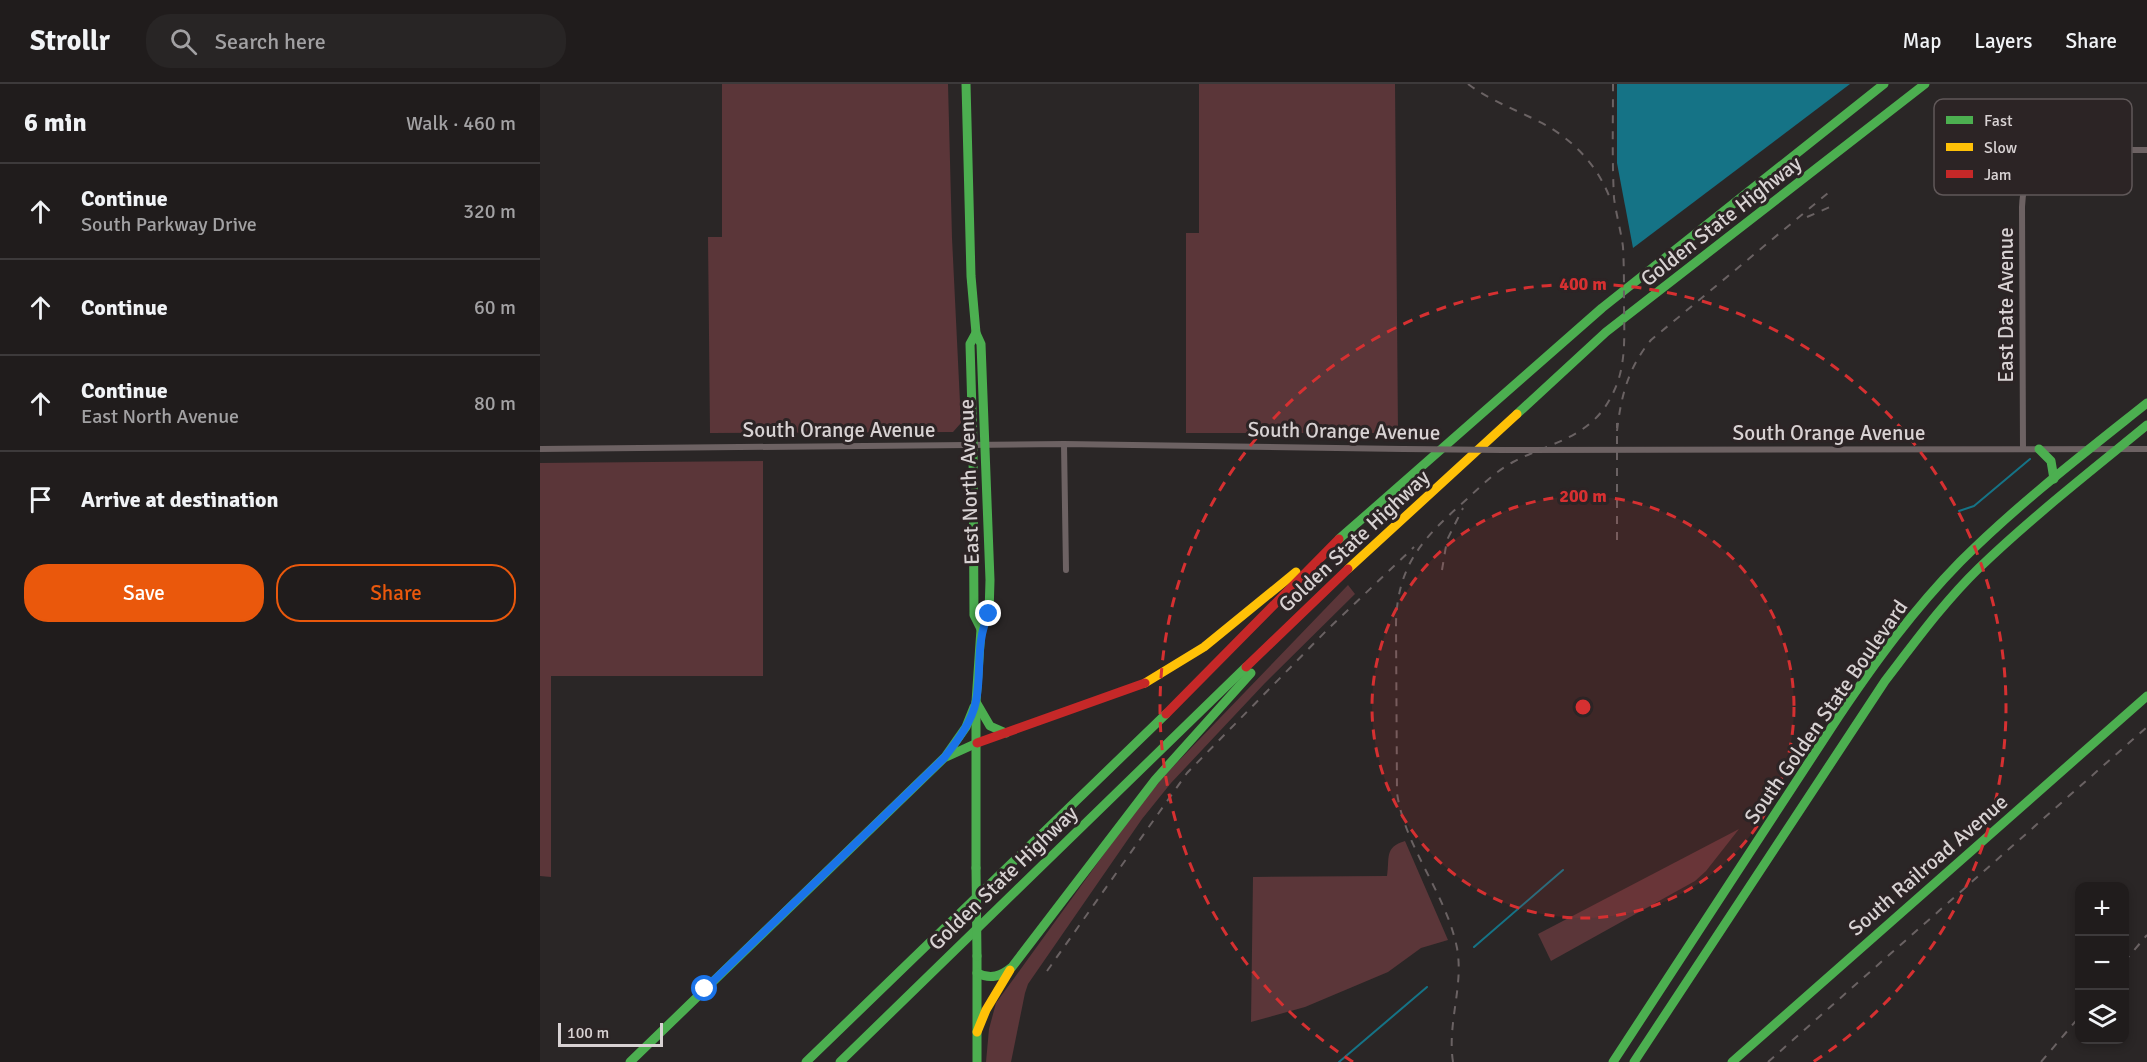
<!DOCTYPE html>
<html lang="en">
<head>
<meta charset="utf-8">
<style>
  :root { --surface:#201c1c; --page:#282525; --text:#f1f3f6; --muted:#a2a1a3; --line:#3d3a3b; --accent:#ea580c }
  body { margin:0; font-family:Signika,sans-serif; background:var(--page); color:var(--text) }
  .controls { position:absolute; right:18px; bottom:18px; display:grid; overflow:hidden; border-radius:12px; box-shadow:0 3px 9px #0003 }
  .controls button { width:54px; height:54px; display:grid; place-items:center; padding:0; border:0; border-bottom:2px solid var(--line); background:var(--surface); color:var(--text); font:30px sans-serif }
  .scale { position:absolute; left:18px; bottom:15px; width:105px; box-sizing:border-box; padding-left:6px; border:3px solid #d8d2d3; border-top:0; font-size:16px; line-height:21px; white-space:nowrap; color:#d8d2d3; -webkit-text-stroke:4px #2c2425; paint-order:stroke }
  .stop { position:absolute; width:18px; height:18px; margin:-14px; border:4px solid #1a73e8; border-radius:50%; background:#fff }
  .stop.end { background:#1a73e8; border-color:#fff; box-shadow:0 2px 6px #0008 }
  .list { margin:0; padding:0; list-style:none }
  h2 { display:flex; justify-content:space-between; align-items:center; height:78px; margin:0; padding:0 24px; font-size:26px }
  h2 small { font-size:20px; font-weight:400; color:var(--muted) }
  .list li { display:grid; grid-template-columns:39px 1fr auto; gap:18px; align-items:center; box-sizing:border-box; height:96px; padding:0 24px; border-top:2px solid var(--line) }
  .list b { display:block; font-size:22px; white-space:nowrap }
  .list p { margin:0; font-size:20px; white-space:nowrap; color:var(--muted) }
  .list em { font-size:20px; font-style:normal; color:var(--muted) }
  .actions { display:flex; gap:12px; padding:18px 24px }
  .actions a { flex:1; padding:14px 0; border:2px solid var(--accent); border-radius:24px; text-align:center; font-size:21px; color:var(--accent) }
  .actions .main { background:var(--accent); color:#fff }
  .icon { flex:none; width:33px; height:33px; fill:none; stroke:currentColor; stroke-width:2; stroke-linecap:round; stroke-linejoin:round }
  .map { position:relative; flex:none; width:1607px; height:978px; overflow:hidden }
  header { display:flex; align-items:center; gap:36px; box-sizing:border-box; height:84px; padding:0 30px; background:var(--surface); border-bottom:2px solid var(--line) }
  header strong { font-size:28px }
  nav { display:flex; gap:33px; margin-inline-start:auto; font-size:21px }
  .search { width:420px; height:54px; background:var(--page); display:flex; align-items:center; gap:15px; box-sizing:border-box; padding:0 21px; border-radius:24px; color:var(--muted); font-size:22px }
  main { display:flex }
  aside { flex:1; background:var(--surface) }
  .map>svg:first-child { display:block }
  .green { fill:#5b3639 }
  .water { fill:#157386 }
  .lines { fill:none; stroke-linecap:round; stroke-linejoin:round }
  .stream { stroke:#157386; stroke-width:2 }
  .street { stroke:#6d6263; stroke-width:6 }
  .fast { stroke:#4caf50; stroke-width:9 }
  .slow { stroke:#ffc107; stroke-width:9 }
  .jam { stroke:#c62828; stroke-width:9 }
  .rail { stroke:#6a6263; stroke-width:2; stroke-dasharray:8 8; stroke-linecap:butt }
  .street-bridge { stroke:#6d6263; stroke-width:6 }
  .fast-bridge { stroke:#4caf50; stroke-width:9 }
  .route { stroke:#1a73e8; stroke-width:8 }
  .ring { fill:none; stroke:#d63031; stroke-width:3; stroke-dasharray:10 8 }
  .labels { text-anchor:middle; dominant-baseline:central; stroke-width:6; stroke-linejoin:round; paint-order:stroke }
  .street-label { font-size:21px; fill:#d8d2d3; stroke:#2c2425 }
  .key { fill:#2c2425; stroke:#605859; stroke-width:1.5 }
  .key-label { font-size:16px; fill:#d8d2d3 }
  .centre { fill:#d63031; stroke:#2c2425; stroke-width:3 }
  .ring-label { font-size:18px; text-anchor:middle; font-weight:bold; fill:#d63031; stroke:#2c2425; stroke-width:6; stroke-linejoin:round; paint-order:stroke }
</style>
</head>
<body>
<header>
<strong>Strollr</strong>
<div class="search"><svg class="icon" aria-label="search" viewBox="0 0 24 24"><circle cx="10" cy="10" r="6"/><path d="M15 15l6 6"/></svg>Search here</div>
<nav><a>Map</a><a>Layers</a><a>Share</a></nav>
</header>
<main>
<aside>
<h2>6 min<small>Walk · 460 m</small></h2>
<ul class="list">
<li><svg class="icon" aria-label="ahead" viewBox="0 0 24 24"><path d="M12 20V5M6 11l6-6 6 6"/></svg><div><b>Continue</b><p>South Parkway Drive</p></div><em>320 m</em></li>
<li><svg class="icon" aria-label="ahead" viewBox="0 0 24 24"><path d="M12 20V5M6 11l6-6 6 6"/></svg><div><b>Continue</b></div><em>60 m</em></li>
<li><svg class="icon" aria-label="ahead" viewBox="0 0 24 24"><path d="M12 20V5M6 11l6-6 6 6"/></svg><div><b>Continue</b><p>East North Avenue</p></div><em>80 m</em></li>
<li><svg class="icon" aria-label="arrive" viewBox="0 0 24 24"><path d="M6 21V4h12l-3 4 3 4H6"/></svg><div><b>Arrive at destination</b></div></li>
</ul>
<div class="actions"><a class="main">Save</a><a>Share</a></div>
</aside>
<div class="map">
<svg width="1607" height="978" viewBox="0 0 1607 978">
  <rect width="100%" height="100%" fill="#2a2626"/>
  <g class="green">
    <polygon points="182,0 408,0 412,154 421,339 413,348 170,349 168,153 182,153"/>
    <polygon points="659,0 855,0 858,349 646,349 646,149 659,149"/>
    <polygon points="223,377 223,592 11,592 11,793 0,792 0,379"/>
    <polygon points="808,501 815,510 725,599 631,699 602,735 488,900 485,909 471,978 446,978 449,945 456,919 593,730 625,691"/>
    <polygon points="1199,745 1166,787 1155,797 1011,877 998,850"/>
    <path d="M 865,757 L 908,856 L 881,864 L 848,888 L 765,923 L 711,938 L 713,793 L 847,792 C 850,774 844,763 865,757 Z"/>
  </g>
  <polygon class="water" points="1077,0 1310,0 1093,164 1077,79"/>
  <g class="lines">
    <g class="stream">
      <polyline points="1419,427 1434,422 1490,375"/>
      <polyline points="934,863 1023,786"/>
      <polyline points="799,978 887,903"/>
    </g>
    <g class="street">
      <polyline points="524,360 526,486"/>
      <polyline points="0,365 524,360 863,365"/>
      <path d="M 1483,365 L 1482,123 C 1484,72 1511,66 1555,66 C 1572,66 1590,66 1607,66"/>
      <polyline points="963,366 1607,365"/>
    </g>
    <g class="fast">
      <polyline points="426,0 431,192 436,249 441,260 450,496 449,530 441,545 436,618 436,784"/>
      <polyline points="436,249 430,260 433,361 434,531 441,545"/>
      <polyline points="977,330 1066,248 1385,0"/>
      <polyline points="1499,365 1511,377 1514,395"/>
      <polyline points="799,455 1062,224 1344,0"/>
      <polyline points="436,618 450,642 466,649"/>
      <polyline points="405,673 426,643 434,623"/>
      <polyline points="437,872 437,978"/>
      <path d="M 437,889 C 451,896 461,892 472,883 L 615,696 L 711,589"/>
      <polyline points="90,978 404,674 437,659"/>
      <polyline points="266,978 626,630"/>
      <polyline points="300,978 706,583"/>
      <path d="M 1073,978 L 1299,632 C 1336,577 1374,525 1420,478 C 1478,420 1543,370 1607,319"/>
      <path d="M 1094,978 L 1345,597 C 1375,558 1404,518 1439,484 C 1492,433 1550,388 1607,341"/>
      <polyline points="1192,978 1607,612"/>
    </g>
    <g class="slow">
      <polyline points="808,485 977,330"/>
      <polyline points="605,599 664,563 756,488"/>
      <polyline points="437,948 446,926 470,886"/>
    </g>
    <g class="jam">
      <polyline points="706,583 808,485"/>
      <polyline points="626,630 799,455"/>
      <polyline points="437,659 605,599"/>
    </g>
    <g class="rail">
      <path d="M 928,0 C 949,16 974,25 998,37 C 1032,54 1058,81 1071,117"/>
      <polyline points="1267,133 1290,123"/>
      <path d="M 1077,347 C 1081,312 1088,284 1111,256 L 1288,109"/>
      <polyline points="1077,456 1077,339"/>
      <polyline points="902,486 907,456 923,424"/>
      <polyline points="1584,878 1607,851"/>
      <polyline points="507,887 647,689 788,545 874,463"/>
      <path d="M 913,978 C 907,939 924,902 917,864 C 906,809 865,764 857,709 L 856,540 C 857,480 884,453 927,415 C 941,402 956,387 973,378 C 1013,357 1053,354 1074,307 C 1087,280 1084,248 1084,218 C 1084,200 1084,181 1083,163 C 1081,147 1076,130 1074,114 C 1072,76 1073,38 1073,0"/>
      <polyline points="1228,978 1607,643"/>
      <polyline points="1501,978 1540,932"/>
    </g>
    <polyline class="street-bridge" points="863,365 963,366"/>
    <polyline class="fast-bridge" points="436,784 437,872"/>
  </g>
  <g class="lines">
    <path class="route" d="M 165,905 L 404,674 C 417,657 432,638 436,617 C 442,588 435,557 449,530"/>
  </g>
  <circle cx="1043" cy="623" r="211" fill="#d63031" fill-opacity=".12"/>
  <g class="ring">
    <circle cx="1043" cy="623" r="211"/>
    <path d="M813 978A423 423 0 1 1 1273 978"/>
  </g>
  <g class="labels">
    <g class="street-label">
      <text transform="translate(1181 137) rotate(-38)">Golden State Highway</text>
      <text transform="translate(1466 221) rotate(-90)">East Date Avenue</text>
      <text x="299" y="346">South Orange Avenue</text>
      <text transform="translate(804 347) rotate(1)">South Orange Avenue</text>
      <text x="1289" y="349">South Orange Avenue</text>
      <text transform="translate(429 398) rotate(-92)">East North Avenue</text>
      <text transform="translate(814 457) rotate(-43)">Golden State Highway</text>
      <text transform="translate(1286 628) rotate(-55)">South Golden State Boulevard</text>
      <text transform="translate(1388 781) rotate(-41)">South Railroad Avenue</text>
      <text transform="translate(463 794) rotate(-44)">Golden State Highway</text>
    </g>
  </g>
  <rect x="1394" y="15" width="198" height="96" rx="9" class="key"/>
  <rect x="1406" y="32" width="27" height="8" fill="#4caf50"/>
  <rect x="1406" y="59" width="27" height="8" fill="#ffc107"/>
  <rect x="1406" y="86" width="27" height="8" fill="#c62828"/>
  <g class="key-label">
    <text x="1444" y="42">Fast</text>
    <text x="1444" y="69">Slow</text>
    <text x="1444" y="96">Jam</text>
  </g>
  <circle cx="1043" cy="623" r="9" class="centre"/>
  <g class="ring-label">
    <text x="1043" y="206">400 m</text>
    <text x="1043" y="418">200 m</text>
  </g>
</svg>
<div class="controls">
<button>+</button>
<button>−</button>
<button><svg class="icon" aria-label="layers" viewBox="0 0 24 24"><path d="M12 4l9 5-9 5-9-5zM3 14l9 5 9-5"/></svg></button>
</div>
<div class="scale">100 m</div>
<div class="stop" style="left:165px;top:905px"></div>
<div class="stop end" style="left:449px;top:530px"></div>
</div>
</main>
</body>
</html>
